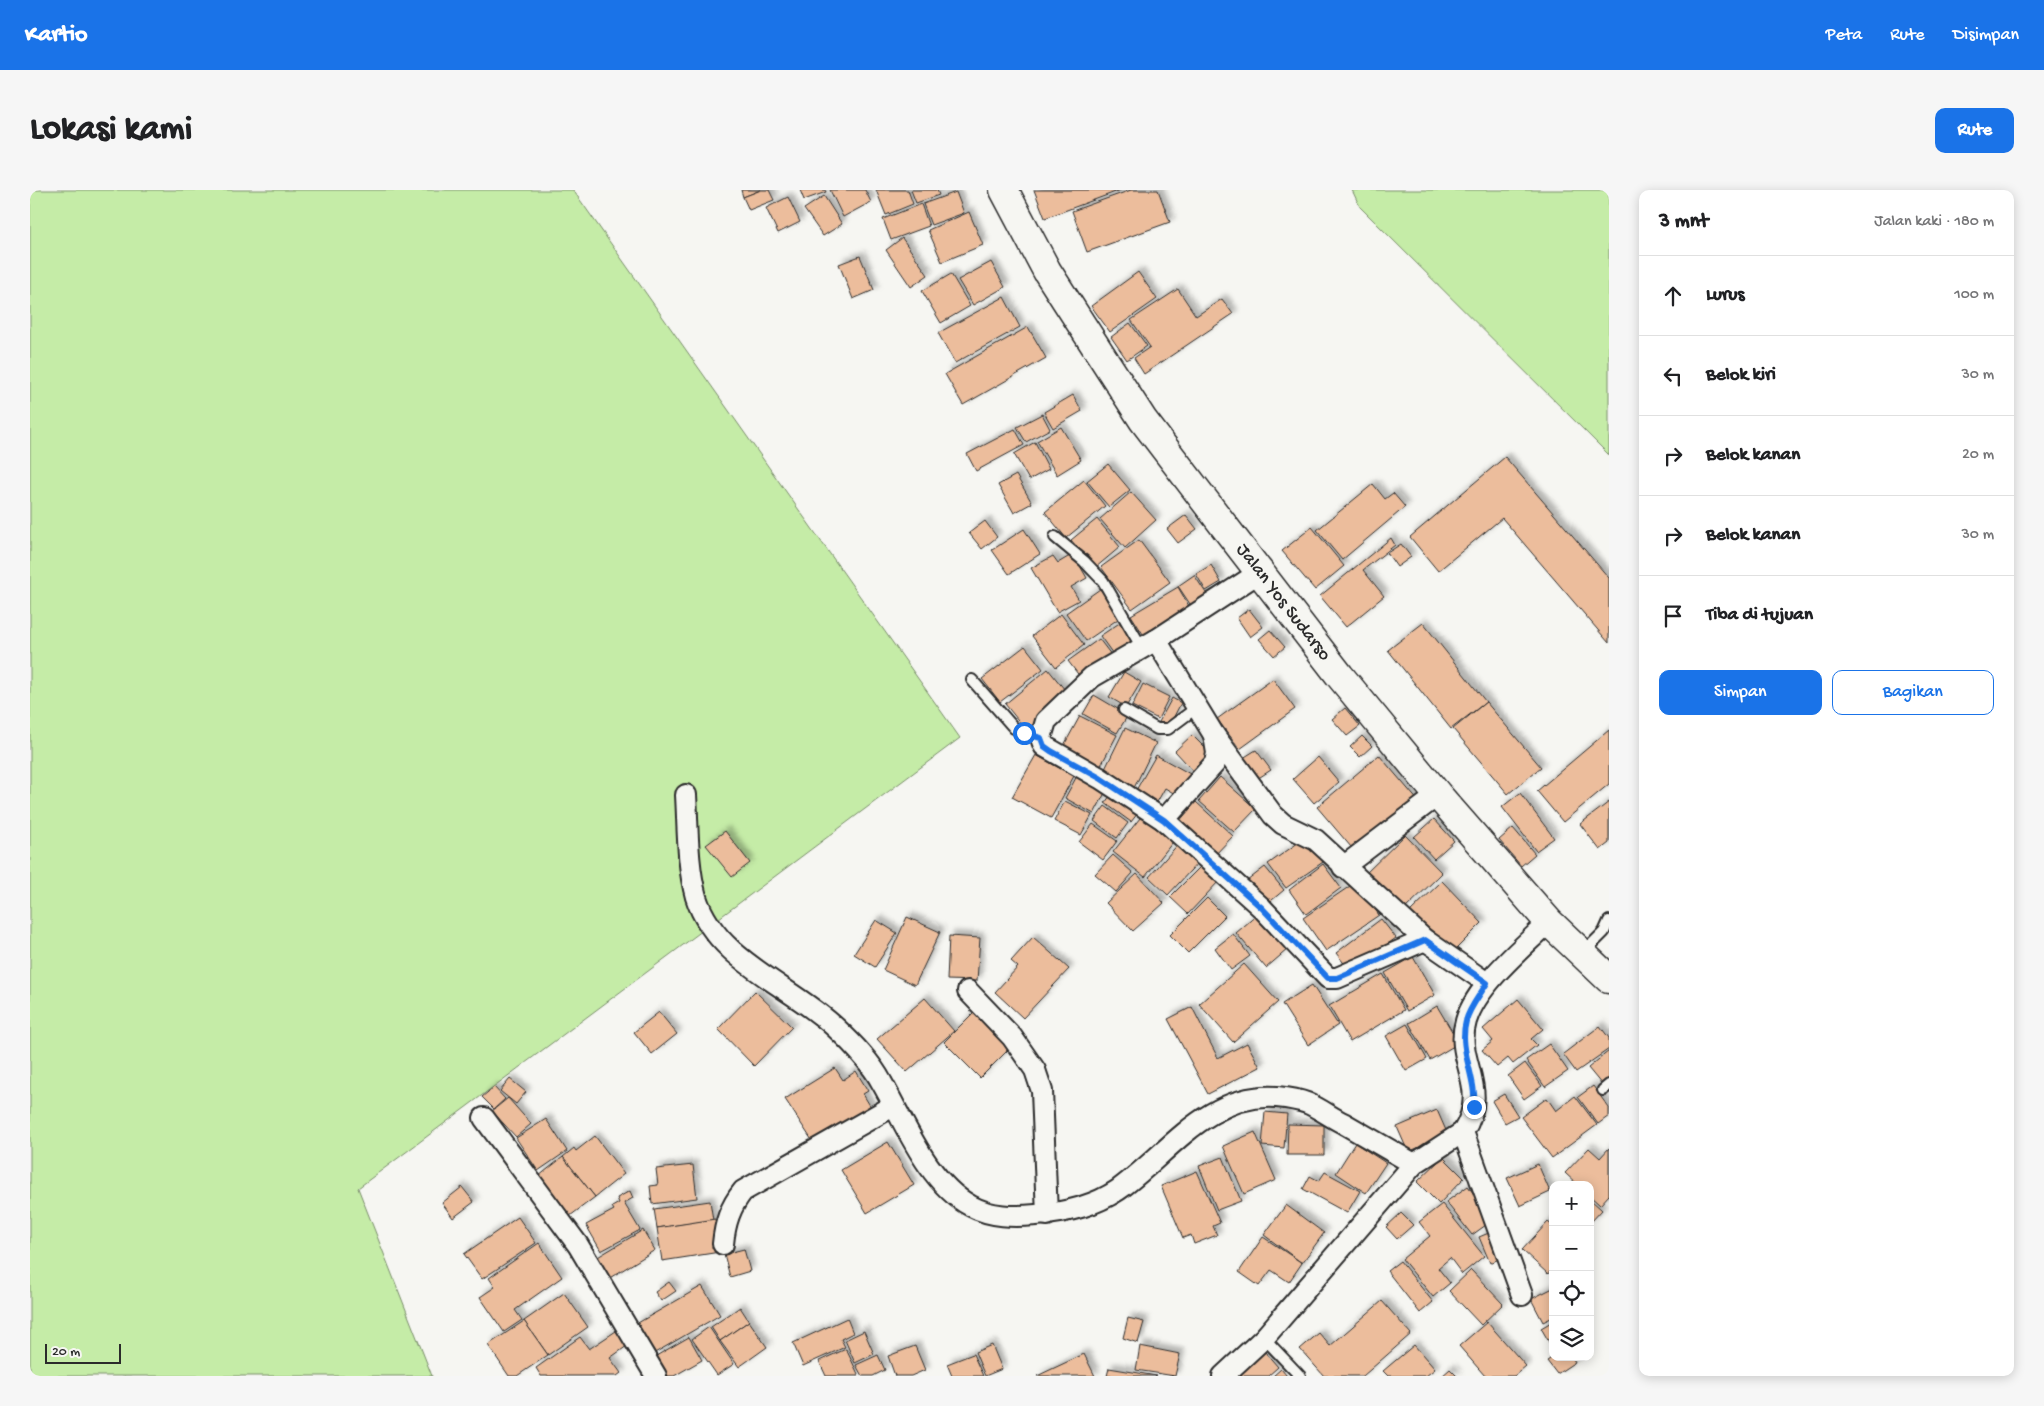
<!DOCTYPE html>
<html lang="id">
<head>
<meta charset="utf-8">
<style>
  :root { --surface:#fff; --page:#f6f6f6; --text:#202124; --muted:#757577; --line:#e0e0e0; --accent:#1a73e8 }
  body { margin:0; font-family:"Gochi Hand",sans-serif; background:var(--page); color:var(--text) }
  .controls { position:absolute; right:15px; bottom:15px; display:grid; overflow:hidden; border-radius:10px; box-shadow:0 2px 12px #0003 }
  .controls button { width:45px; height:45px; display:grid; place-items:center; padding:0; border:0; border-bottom:1px solid var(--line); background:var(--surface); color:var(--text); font:25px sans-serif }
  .scale { position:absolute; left:15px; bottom:12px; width:76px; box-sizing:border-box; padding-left:5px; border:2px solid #2b2b2b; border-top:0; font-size:14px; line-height:18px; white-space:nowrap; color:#2b2b2b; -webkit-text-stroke:4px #f6f6f2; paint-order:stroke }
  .stop { position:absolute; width:15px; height:15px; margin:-11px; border:4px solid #1a73e8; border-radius:50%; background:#fff }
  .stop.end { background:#1a73e8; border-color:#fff; box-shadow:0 1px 5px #0008 }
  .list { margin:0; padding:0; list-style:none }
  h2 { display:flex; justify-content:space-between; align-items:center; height:65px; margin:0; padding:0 20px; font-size:21px }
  h2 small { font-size:16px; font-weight:400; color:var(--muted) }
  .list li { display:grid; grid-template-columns:32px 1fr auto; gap:15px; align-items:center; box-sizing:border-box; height:80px; padding:0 20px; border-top:1px solid var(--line) }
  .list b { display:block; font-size:19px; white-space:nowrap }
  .list em { font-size:16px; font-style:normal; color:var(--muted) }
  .actions { display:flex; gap:10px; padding:15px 20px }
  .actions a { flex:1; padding:11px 0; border:1px solid var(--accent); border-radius:10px; text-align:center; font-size:18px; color:var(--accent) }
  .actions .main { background:var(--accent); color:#fff }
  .icon { flex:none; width:28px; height:28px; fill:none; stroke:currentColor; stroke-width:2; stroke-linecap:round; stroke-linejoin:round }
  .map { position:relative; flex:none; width:1579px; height:1186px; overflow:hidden; border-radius:10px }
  header { display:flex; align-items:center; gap:30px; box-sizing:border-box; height:70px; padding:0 25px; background:var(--accent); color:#fff }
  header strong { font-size:24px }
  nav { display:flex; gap:28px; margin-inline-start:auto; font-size:18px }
  .intro { display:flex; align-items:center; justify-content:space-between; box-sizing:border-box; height:120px; padding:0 30px }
  h1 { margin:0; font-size:35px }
  .button { padding:12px 22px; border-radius:10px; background:var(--accent); color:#fff; font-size:18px; font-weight:700 }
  main { display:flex; gap:30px; padding:0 30px }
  aside { flex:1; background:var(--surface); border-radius:10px; box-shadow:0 2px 12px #0003 }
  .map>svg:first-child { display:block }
  .green { fill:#c5eca7; stroke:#788c69 }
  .building { fill:#ecbd9c; stroke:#2b2b2b; filter:url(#shadow) }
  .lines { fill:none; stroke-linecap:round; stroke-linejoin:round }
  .lane-casing { stroke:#2b2b2b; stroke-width:14 }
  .street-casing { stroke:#2b2b2b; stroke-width:24 }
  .highway-casing { stroke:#2b2b2b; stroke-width:31 }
  .lane { stroke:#f6f6f2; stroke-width:10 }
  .street { stroke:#f6f6f2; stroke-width:20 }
  .highway { stroke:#f6f6f2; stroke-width:28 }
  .route { stroke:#1a73e8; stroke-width:6 }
  .labels { text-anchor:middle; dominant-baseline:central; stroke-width:4.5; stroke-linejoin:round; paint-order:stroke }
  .street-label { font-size:19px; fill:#2b2b2b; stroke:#f6f6f2 }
</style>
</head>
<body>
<header>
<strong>Kartio</strong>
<nav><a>Peta</a><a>Rute</a><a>Disimpan</a></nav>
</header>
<div class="intro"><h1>Lokasi kami</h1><a class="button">Rute</a></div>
<main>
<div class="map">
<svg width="1579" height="1186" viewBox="0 0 1579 1186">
  <defs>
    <filter id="shadow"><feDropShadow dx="4.5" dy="-4.5" stdDeviation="2.5" flood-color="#0004"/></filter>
  </defs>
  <rect width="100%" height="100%" fill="#f6f6f2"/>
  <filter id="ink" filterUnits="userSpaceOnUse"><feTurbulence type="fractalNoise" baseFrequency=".02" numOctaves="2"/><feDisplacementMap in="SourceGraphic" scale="10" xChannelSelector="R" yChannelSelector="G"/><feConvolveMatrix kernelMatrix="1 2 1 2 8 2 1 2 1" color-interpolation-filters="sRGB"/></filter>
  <g filter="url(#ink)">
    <g class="green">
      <polygon points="0,0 543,0 930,548 328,998 402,1186 0,1186"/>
      <polygon points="1322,0 1579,0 1579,265 1330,17"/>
    </g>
    <g class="building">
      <polygon points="711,0 731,0 713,7"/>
      <polygon points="731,0 739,0 744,10 719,20 713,7"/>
      <polygon points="770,0 795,0 796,2 774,10"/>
      <polygon points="800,0 835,0 841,12 813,27"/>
      <polygon points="846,0 878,0 883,14 856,25"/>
      <polygon points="881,0 907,0 909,5 886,13"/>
      <polygon points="1004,0 1091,0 1015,28"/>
      <polygon points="1101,0 1128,0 1140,32 1057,62 1042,21"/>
      <polygon points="926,2 934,23 901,35 893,14"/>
      <polygon points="794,6 812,34 793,46 774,19"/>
      <polygon points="758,7 770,32 748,43 736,18"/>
      <polygon points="891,14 899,36 861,50 853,29"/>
      <polygon points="939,22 953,55 912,72 898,40"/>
      <polygon points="872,48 898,85 881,97 856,60"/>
      <polygon points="830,66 844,100 823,109 809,74"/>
      <polygon points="961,72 975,97 943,115 928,90"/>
      <polygon points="1108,82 1127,109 1080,142 1061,116"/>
      <polygon points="921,84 940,116 911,133 892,101"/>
      <polygon points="1148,99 1166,126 1192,109 1203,124 1114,184 1104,168 1120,157 1101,130"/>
      <polygon points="974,107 990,137 925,173 908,143"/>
      <polygon points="1100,133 1117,156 1097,170 1081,147"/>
      <polygon points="998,137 1016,168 933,215 915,184"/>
      <polygon points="1043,205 1052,221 1023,238 1014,222"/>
      <polygon points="1012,224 1020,239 996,252 987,237"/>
      <polygon points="1031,237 1051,270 1027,285 1007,251"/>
      <polygon points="985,239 994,255 946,281 937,264"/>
      <polygon points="1005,252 1019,279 999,290 984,264"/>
      <polygon points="1475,267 1579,388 1579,453 1472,328 1408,381 1380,347"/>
      <polygon points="1078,274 1100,300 1079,317 1057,291"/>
      <polygon points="986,285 1002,313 984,323 968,295"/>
      <polygon points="1054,290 1075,316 1036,348 1015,322"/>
      <polygon points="1343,294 1355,309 1363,303 1375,317 1312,370 1287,340"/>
      <polygon points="1101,302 1126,330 1095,358 1070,329"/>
      <polygon points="1156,325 1167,339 1148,353 1137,339"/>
      <polygon points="1067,329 1090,357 1065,378 1041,350"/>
      <polygon points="955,331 967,347 952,359 939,343"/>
      <polygon points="1282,337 1314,376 1285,400 1252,361"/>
      <polygon points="994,339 1010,364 979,384 962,360"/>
      <polygon points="1361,348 1365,355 1333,380 1354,406 1316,437 1290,406"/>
      <polygon points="1109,350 1140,392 1102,419 1071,377"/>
      <polygon points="1371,354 1381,367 1367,377 1357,363"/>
      <polygon points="1043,364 1057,388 1041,397 1049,410 1027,422 1001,378 1023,366 1028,373"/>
      <polygon points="1181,375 1191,392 1176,401 1166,384"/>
      <polygon points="1164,385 1182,412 1162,417 1148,396"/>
      <polygon points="1148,397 1159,416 1142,427 1147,435 1118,452 1101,425"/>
      <polygon points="1070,399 1091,427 1056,451 1036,423"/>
      <polygon points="1219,419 1233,437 1220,447 1207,428"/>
      <polygon points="1031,424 1054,455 1026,477 1002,446"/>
      <polygon points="1091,432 1108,457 1088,471 1070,446"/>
      <polygon points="1393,433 1456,512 1421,539 1358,460"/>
      <polygon points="1240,440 1255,457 1244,466 1229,449"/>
      <polygon points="1069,449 1085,470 1054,492 1038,471"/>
      <polygon points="995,456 1013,479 970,512 952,489"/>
      <polygon points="1018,479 1039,505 996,540 975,514"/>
      <polygon points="1094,482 1111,492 1096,517 1079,507"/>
      <polygon points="1243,489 1265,519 1210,559 1187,529"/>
      <polygon points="1113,494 1139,507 1128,529 1102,516"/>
      <polygon points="1064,505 1098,525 1087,543 1053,524"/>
      <polygon points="1142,508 1151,513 1138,538 1129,532"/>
      <polygon points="1456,512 1511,577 1478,604 1423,539"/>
      <polygon points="1315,518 1330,536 1317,546 1302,529"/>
      <polygon points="1050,526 1087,545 1069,579 1032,559"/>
      <polygon points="1095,538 1126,553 1104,598 1073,583"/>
      <polygon points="1579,540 1579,594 1533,632 1507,601"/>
      <polygon points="1162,545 1186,569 1168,586 1145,561"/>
      <polygon points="1332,546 1342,556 1330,567 1320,557"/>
      <polygon points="1226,560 1241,580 1227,589 1213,568"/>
      <polygon points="1006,565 1044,586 1021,628 982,607"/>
      <polygon points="1126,565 1162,585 1150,607 1135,598 1126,614 1105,602"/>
      <polygon points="1349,565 1389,612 1327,664 1287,617"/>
      <polygon points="1288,567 1309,592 1284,613 1263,589"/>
      <polygon points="1048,584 1077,599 1064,624 1035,608"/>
      <polygon points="1190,587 1226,619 1204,642 1169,611"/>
      <polygon points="1085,599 1111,619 1101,632 1075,613"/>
      <polygon points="1490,603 1524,648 1506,661 1472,617"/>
      <polygon points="1035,611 1062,625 1051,645 1024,631"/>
      <polygon points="1166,612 1203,646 1183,667 1147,634"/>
      <polygon points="1579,612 1579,653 1570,660 1550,634"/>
      <polygon points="1075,616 1098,633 1087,648 1064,631"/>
      <polygon points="1114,623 1146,648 1115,687 1083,662"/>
      <polygon points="1404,629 1424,651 1404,669 1384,647"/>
      <polygon points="1063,634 1087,651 1073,670 1049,652"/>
      <polygon points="1483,638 1505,664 1491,676 1469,650"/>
      <polygon points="695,641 720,673 702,687 676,655"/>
      <polygon points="1375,645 1412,683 1371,723 1334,685"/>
      <polygon points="1275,648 1293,672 1256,698 1238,674"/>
      <polygon points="1151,651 1171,669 1138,705 1119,687"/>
      <polygon points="1083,665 1103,683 1086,702 1065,684"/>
      <polygon points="1174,673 1190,690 1158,724 1140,707"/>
      <polygon points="1293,674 1311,698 1276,724 1259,700"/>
      <polygon points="1235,677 1254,700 1236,715 1217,691"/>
      <polygon points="1107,684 1134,713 1103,741 1076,713"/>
      <polygon points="1412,691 1452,733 1421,764 1380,722"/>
      <polygon points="1326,692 1349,725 1296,761 1273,728"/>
      <polygon points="1177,708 1195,726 1158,763 1140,745"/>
      <polygon points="1228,724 1258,759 1236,778 1206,743"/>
      <polygon points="877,727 910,742 885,795 853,780"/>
      <polygon points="1351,729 1366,748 1320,781 1306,763"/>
      <polygon points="846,730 867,743 845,777 824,764"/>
      <polygon points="1203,744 1220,766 1201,780 1185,758"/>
      <polygon points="919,746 950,748 947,791 917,790"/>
      <polygon points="1003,747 1039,779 993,828 965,802 988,777 981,771"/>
      <polygon points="1383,767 1405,805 1377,821 1355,783"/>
      <polygon points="1214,774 1248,812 1203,852 1169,814"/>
      <polygon points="1353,784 1374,820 1320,852 1299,816"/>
      <polygon points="1282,795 1308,835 1278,855 1252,814"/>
      <polygon points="725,801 762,837 724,876 688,839"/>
      <polygon points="895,808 924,841 877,882 847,849"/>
      <polygon points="1488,809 1513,839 1501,849 1507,855 1483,874 1478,868 1467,877 1452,860 1463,851 1453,839"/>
      <polygon points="1407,816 1429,853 1400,870 1379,833"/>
      <polygon points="1162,817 1188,868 1217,853 1230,877 1178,904 1138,829"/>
      <polygon points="948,818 984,854 950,888 914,852"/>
      <polygon points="629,822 647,844 622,864 604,842"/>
      <polygon points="1377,834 1397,869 1376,881 1356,846"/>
      <polygon points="1570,836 1579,848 1579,859 1546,882 1533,864"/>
      <polygon points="1519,854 1538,881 1515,897 1496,870"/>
      <polygon points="1579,861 1579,889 1572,895 1558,878"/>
      <polygon points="1495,873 1512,896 1494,909 1478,886"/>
      <polygon points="805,878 813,890 826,881 838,901 833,904 842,919 785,955 755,909"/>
      <polygon points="480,889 496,902 486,914 470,901"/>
      <polygon points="1563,896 1579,918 1579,926 1568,934 1548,907"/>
      <polygon points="464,897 475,909 464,919 452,907"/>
      <polygon points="1474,904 1488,926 1475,933 1462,911"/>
      <polygon points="1545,906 1567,935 1522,968 1491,927 1517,908 1526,921"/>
      <polygon points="478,908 501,934 486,947 462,921"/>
      <polygon points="1407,920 1418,945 1378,962 1367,937"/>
      <polygon points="1235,922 1257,924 1254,958 1232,956"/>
      <polygon points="516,929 537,961 508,981 486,948"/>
      <polygon points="1258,934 1294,935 1294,965 1257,965"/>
      <polygon points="1225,942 1246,990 1214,1004 1193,956"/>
      <polygon points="565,946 594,984 565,1007 533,967 544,958 546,961"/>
      <polygon points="858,952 884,995 837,1023 811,980"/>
      <polygon points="1325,953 1356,973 1336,1003 1306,983"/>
      <polygon points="1559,958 1570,968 1579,958 1579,1005 1570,1015 1560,1006 1560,995 1548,995 1535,983"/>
      <polygon points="533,967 565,1007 540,1026 509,986"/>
      <polygon points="1193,967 1211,1011 1187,1020 1169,976"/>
      <polygon points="1413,967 1434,988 1409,1014 1387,992"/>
      <polygon points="1508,974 1520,1002 1490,1016 1477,988"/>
      <polygon points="663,975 667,1008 622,1014 620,996 628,995 626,979"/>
      <polygon points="1167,981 1190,1033 1183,1036 1187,1045 1164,1054 1161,1045 1153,1048 1131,996"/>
      <polygon points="1295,982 1330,1001 1317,1023 1273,999 1280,986 1289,991"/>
      <polygon points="1438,996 1463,1030 1442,1045 1416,1012"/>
      <polygon points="432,997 444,1012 423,1028 412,1013"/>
      <polygon points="600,1001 603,1008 594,1013 610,1040 571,1061 556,1035 584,1020 582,1017 589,1013 587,1008"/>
      <polygon points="1560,1009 1572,1020 1561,1032 1560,1032"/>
      <polygon points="680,1011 683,1030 627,1038 624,1019"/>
      <polygon points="1412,1014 1454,1066 1432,1084 1420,1068 1408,1078 1420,1093 1403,1107 1372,1069 1400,1046 1389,1032"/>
      <polygon points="1256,1015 1294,1043 1272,1073 1234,1045"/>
      <polygon points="1371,1023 1383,1035 1367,1049 1356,1037"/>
      <polygon points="488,1027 506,1053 452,1089 434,1064"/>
      <polygon points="685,1029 690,1062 632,1071 627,1038"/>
      <polygon points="1518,1032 1523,1036 1523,1078 1518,1084 1492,1060"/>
      <polygon points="613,1040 625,1060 578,1089 566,1068"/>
      <polygon points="1466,1040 1476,1066 1460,1073 1449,1047"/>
      <polygon points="1233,1047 1272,1073 1259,1092 1241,1080 1229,1096 1209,1082"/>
      <polygon points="509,1053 532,1087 485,1120 492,1130 474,1142 450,1107 465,1097 459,1088"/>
      <polygon points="714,1059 720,1081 700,1087 694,1064"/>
      <polygon points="1370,1071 1403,1112 1390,1123 1357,1081"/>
      <polygon points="1441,1080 1473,1114 1451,1135 1419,1101"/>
      <polygon points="639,1092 646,1101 631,1111 625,1102"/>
      <polygon points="672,1096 690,1125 623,1164 606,1134"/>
      <polygon points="1523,1098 1523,1127 1513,1132 1501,1109"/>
      <polygon points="534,1103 558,1137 518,1165 494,1131"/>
      <polygon points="1352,1111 1381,1144 1333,1186 1294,1186 1270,1159 1289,1143 1300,1156"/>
      <polygon points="710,1117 719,1131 690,1151 681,1137"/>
      <polygon points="817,1128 823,1143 811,1149 815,1157 773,1176 763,1153"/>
      <polygon points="1098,1128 1114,1132 1108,1153 1093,1148"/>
      <polygon points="494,1131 518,1165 487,1186 479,1186 458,1155"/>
      <polygon points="719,1131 737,1157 709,1177 690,1151"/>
      <polygon points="1523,1131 1523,1159 1511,1138"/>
      <polygon points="1457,1132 1496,1176 1484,1186 1455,1186 1429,1156"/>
      <polygon points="679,1137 704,1174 687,1185 662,1149"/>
      <polygon points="586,1141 597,1156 580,1168 591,1183 587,1186 511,1186 506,1178 550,1147 559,1159"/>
      <polygon points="834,1141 844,1164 825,1173 815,1150"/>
      <polygon points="659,1147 672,1170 644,1186 638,1186 626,1166"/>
      <polygon points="962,1155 972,1179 955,1186 945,1162"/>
      <polygon points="1384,1155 1405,1179 1396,1186 1358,1186 1353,1181"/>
      <polygon points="885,1156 895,1180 881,1186 865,1186 858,1166"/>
      <polygon points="1110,1156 1150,1164 1145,1186 1106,1180"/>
      <polygon points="816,1159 829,1186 796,1186 789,1171"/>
      <polygon points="1235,1162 1248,1177 1238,1186 1208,1186"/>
      <polygon points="943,1164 953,1186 922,1186 917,1174"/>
      <polygon points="1054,1164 1065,1186 1007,1186"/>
      <polygon points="848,1165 855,1180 843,1186 832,1186 826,1175"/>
      <polygon points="1523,1167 1542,1167 1545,1172 1527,1184 1517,1171"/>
      <polygon points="1079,1178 1127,1186 1077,1186"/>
      <polygon points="1251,1179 1257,1186 1243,1186"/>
      <polygon points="1420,1179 1427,1186 1412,1186"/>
    </g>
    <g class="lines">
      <g class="lane-casing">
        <g id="lane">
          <polyline points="1025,347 1054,371 1073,391 1112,458"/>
          <polyline points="942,490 984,538 1011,548"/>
          <polyline points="1094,520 1127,539 1138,539 1166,518"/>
          <polyline points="1553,763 1574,742 1579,731"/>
          <polyline points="1573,900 1579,895"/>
          <polyline points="1234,1148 1270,1186"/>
        </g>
      </g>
      <g class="street-casing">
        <g id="street">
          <polyline points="1230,382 1126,450 1062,487 1016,531 1011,548 1014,556 1070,588 1134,630 1232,718 1298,788 1307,788 1395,750"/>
          <polyline points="1126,450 1184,545 1243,625 1253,634 1286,650 1395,750 1457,793"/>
          <path d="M 656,605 C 658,638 657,675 666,707 C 686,771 761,795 806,838 C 823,854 841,872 852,893 C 875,933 898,993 941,1016 C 961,1027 984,1027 1006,1025 C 1034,1023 1064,1016 1088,1000 C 1138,964 1179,902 1247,907 C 1256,908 1269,910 1277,913 C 1289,918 1301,927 1313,933 C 1337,947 1360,960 1384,974"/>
          <polyline points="1134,630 1185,573 1187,563 1184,545"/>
          <polyline points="1313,677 1408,605"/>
          <polyline points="938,801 982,847 1005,880 1012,901 1017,1025"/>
          <polyline points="454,928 548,1055 626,1186"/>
          <path d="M 693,1054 C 695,1033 700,1017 713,1001 L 863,916"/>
          <path d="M 1492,1105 L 1433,942 C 1461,897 1424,871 1436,831 C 1446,796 1493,757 1519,732"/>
          <polyline points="1193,1186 1234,1148 1384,974 1433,942"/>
        </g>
      </g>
      <g class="highway-casing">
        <g id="highway">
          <path id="s1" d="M 974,0 L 1017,81 L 1113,230 L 1201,345 L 1310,486 L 1408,605 L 1519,732 L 1579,789"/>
        </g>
      </g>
      <use href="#lane" class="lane"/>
      <use href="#street" class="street"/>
      <use href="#highway" class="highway"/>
    </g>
  </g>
  <g class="lines" filter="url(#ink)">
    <path class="route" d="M 994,543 L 1011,548 L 1014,556 L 1021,561 L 1070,588 L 1134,630 L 1232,718 L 1298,788 L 1307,788 L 1395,750 L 1457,793 C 1450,805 1439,818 1436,831 C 1428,860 1447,888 1444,917"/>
  </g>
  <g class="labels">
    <g class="street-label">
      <text stroke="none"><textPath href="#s1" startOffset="499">Jalan Yos Sudarso</textPath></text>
    </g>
  </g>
</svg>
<div class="controls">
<button>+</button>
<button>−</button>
<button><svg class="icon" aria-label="locate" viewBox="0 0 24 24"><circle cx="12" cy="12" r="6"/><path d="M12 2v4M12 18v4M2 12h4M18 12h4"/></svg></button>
<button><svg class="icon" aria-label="layers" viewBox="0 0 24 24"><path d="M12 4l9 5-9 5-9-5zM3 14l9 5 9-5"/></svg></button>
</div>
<div class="scale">20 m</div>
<div class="stop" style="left:994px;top:543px"></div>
<div class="stop end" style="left:1444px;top:917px"></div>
</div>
<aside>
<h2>3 mnt<small>Jalan kaki · 180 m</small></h2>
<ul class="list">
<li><svg class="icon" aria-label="ahead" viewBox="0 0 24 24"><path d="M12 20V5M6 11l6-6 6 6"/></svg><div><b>Lurus</b></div><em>100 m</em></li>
<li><svg class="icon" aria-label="left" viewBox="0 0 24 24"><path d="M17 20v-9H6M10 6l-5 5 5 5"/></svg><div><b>Belok kiri</b></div><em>30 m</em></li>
<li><svg class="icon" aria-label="right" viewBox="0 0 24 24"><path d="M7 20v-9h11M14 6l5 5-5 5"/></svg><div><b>Belok kanan</b></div><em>20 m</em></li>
<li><svg class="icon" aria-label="right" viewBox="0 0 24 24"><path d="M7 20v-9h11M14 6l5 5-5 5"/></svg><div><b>Belok kanan</b></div><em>30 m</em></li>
<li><svg class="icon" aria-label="arrive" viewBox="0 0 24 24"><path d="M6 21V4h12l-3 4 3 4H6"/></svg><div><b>Tiba di tujuan</b></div></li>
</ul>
<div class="actions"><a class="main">Simpan</a><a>Bagikan</a></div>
</aside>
</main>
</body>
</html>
